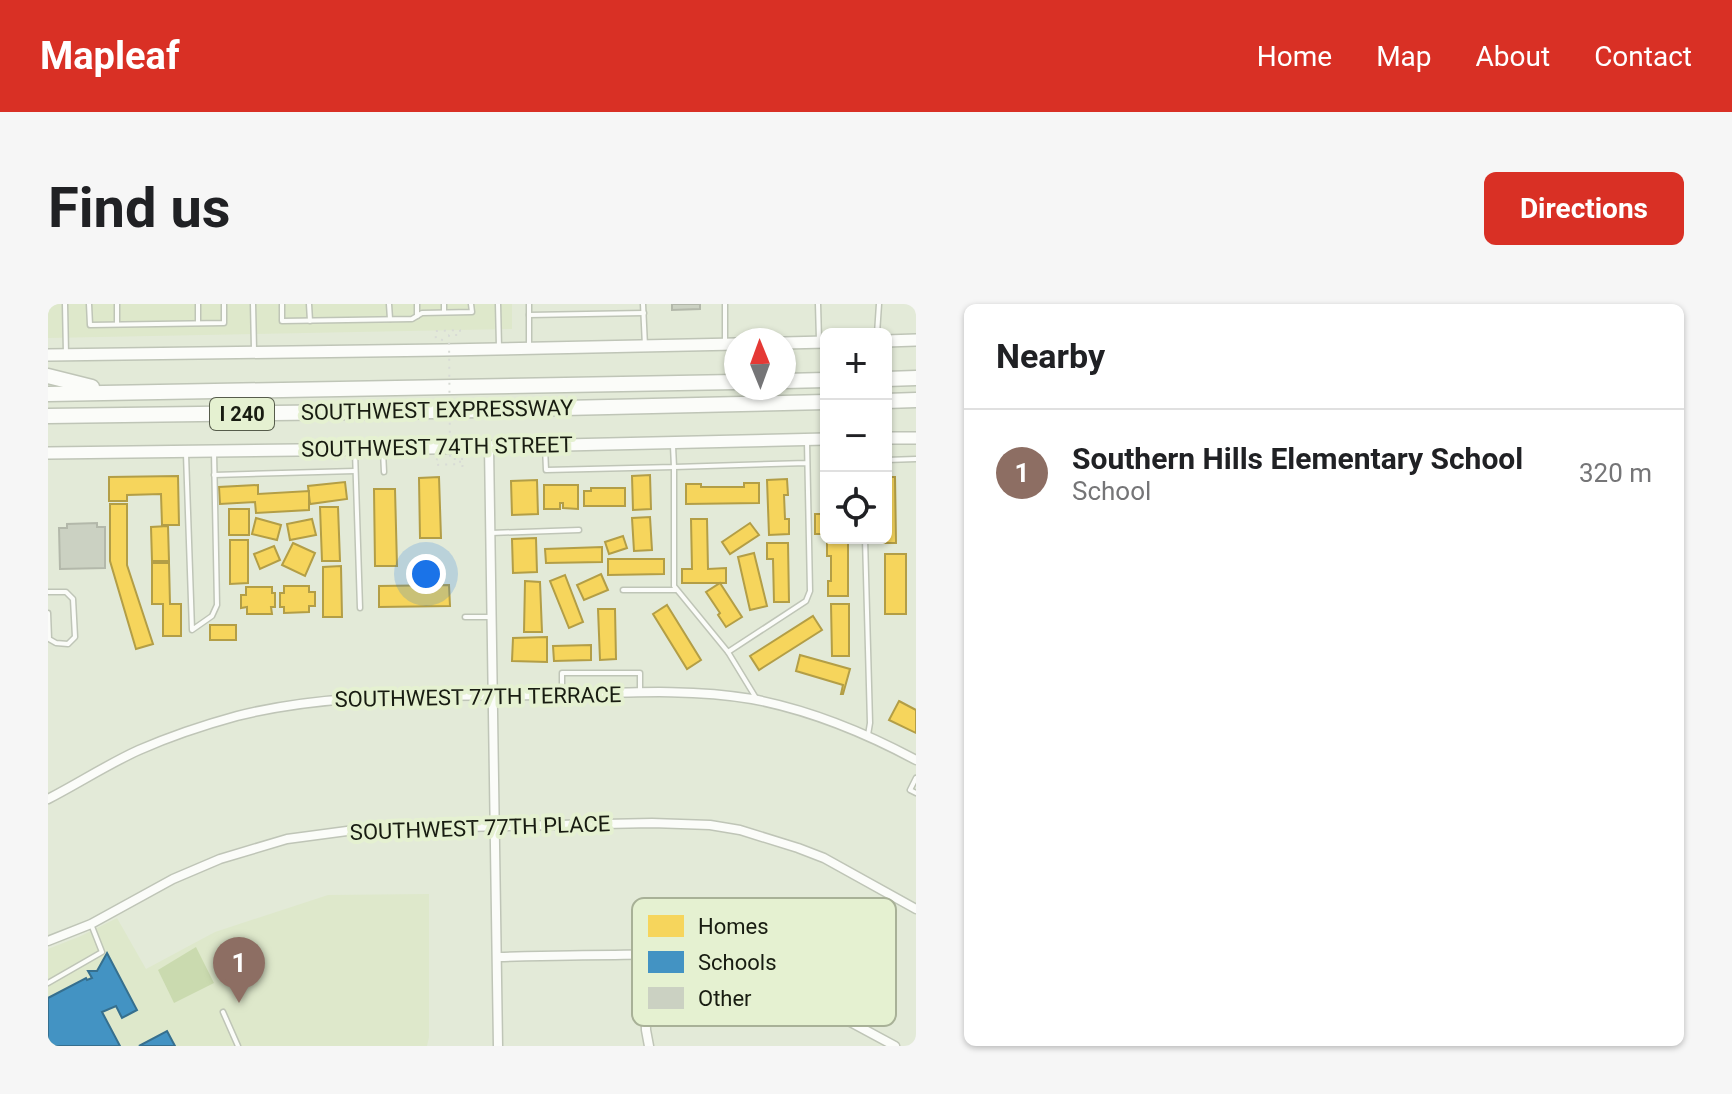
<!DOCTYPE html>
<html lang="en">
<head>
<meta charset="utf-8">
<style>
  :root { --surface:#fff; --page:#f6f6f6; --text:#202124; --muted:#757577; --line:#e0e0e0; --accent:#d93025 }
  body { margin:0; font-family:Roboto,sans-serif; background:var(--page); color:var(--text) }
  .controls { position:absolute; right:24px; top:24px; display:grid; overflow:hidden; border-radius:12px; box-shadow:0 2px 6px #0004 }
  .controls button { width:72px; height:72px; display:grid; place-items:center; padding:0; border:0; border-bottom:2px solid var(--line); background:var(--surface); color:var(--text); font:40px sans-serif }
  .compass { position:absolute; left:676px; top:24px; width:72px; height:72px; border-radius:50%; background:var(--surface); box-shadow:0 2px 6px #0004; rotate:359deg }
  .you { position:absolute; left:378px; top:270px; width:28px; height:28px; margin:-20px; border:6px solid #fff; border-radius:50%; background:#1a73e8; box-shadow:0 0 0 12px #1a73e833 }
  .badge { display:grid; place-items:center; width:52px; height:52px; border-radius:50%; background:var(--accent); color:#fff; font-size:26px; font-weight:700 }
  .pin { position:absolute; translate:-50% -66px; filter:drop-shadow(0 2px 4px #0008) }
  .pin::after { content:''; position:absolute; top:42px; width:28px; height:24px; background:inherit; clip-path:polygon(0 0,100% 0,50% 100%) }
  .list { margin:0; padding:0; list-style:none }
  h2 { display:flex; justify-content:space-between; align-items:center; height:104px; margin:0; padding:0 32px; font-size:34px }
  h2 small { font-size:26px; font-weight:400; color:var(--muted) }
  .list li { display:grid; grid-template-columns:52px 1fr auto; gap:24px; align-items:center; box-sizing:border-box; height:128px; padding:0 32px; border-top:2px solid var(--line) }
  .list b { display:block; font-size:30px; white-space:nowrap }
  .list p { margin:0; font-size:26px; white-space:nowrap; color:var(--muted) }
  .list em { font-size:26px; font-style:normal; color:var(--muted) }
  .icon { flex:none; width:44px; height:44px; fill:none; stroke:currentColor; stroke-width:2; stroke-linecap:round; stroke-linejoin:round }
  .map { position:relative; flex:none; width:868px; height:742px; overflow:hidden; border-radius:12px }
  header { display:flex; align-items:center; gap:48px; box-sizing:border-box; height:112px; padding:0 40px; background:var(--accent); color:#fff }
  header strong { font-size:38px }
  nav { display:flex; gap:44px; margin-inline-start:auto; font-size:28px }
  .intro { display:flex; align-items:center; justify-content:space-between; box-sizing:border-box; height:192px; padding:0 48px }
  h1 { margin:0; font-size:56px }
  .button { padding:20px 36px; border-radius:12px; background:var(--accent); color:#fff; font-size:28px; font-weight:700 }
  main { display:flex; gap:48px; padding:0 48px }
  aside { flex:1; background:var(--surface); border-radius:12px; box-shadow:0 2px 6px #0004 }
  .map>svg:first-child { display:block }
  .built { fill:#dee8cb }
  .green { fill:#cadaaf }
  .homes { fill:#f6d55c; stroke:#b39e46; stroke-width:2 }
  .schools { fill:#4393c3; stroke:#366f8e; stroke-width:2 }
  .building { fill:#cbd1c2; stroke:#b3b8aa; stroke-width:2 }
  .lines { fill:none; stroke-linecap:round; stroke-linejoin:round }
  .service-casing { stroke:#bfc5b7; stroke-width:7 }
  .minor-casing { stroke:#bfc5b7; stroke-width:11 }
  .secondary-casing { stroke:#bfc5b7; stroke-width:14 }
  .motorway-casing { stroke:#bfc5b7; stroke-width:17 }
  .path { stroke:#d8dbd5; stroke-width:2; stroke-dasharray:2 6; stroke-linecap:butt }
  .service { stroke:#fbfcf9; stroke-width:4 }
  .minor { stroke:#fbfcf9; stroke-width:8 }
  .secondary { stroke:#fbfcf9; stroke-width:11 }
  .motorway { stroke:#fbfcf9; stroke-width:14 }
  .path-bridge { stroke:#d8dbd5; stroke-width:2; stroke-dasharray:2 6; stroke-linecap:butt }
  .labels { text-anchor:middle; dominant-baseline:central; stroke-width:8; stroke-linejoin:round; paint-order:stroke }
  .shield { fill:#e5f1d1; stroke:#565c4b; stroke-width:2 }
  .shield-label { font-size:20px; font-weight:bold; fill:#181c11 }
  .street-label { font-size:22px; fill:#181c11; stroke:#e5f1d1 }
  .key { fill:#e5f1d1; stroke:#a8b197; stroke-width:2 }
  .key-label { font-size:22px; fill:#181c11 }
</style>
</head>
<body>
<header>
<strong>Mapleaf</strong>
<nav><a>Home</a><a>Map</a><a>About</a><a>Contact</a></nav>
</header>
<div class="intro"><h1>Find us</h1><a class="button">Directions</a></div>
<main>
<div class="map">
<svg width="868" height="742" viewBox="0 0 868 742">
  <rect width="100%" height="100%" fill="#e3ead8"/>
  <g class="built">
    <polygon points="0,0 464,0 464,25 0,34"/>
    <polygon points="381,590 381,733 379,742 0,742 0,645 33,632 69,614 98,665 167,628 280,591"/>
  </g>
  <polygon class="green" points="148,643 166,679 126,699 110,666"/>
  <g class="homes">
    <polygon points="602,171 603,205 585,206 584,172"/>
    <polygon points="130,172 131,221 114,221 113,190 79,191 79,197 61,197 61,173"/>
    <polygon points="391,173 393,234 372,234 371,174"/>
    <polygon points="838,173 847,173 848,239 826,239 826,234 838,234"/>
    <polygon points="739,175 740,191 736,191 737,215 741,215 741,230 721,231 719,176"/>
    <polygon points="489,176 490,210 464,211 463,177"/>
    <polygon points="297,178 299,195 262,200 260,182"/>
    <polygon points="696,179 711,179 711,199 638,200 638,180 653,180 653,183 696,183"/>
    <polygon points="210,181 210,190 261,187 261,206 208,209 207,198 172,200 171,183"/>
    <polygon points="496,181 530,181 530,205 515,204 515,199 512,199 512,205 496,205"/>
    <polygon points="543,184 577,184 577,202 536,202 536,187 543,187"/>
    <polygon points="326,185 347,185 349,262 327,262"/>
    <polygon points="62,200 79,200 79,261 105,340 88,345 62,257"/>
    <polygon points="272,203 290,203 292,257 274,257"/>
    <rect x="181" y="205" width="20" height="26"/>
    <rect x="767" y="210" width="11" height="20"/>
    <polygon points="602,213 604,246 586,247 584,214"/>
    <polygon points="208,214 233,221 229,236 204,230"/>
    <polygon points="264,215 268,231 242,236 239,220"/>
    <polygon points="643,215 659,215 660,265 678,264 678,279 634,279 634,265 644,265"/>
    <polygon points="702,219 711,231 682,250 674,238"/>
    <polygon points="120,222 121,257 104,257 103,223"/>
    <polygon points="575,232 579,244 561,250 557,238"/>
    <polygon points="488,234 489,268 465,269 464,235"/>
    <polygon points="182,236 200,236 200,279 182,280"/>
    <polygon points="779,237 800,237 800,292 780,292 780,277 783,277 783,252 779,252"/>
    <polygon points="245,239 267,249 257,272 234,261"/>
    <polygon points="719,239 740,239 741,298 726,298 725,255 719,255"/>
    <polygon points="226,242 232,256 212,265 206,250"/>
    <polygon points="554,243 554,258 498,259 497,245"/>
    <polygon points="706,249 719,302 702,306 690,253"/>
    <rect x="837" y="250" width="21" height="60"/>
    <polygon points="560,255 616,255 616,270 560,271"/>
    <polygon points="104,259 121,259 122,300 133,300 133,332 115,332 115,300 104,300"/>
    <polygon points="293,262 294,313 275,313 275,263"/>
    <polygon points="553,270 560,286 536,296 529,281"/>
    <polygon points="517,271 535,318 521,324 502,277"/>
    <polygon points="477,277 492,278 494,328 476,328"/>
    <polygon points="672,279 694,313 678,323 670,311 672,309 658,288"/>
    <polygon points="401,281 402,302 331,303 331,282"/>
    <polygon points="236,282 261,282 261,288 267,288 267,302 261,302 261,308 236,309 236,303 232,303 232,289 236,289"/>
    <polygon points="198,283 224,283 224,289 227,289 227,303 223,303 224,310 199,310 199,303 193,304 193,291 198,291"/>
    <polygon points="783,300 801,300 801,352 784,352"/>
    <polygon points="619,301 653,356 639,365 605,310"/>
    <polygon points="550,305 567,305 568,355 552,356"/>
    <polygon points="765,312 774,326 711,366 702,352"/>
    <rect x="162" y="321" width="26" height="15"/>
    <polygon points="499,333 499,358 464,357 465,334"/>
    <polygon points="543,341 543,356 506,357 505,342"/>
    <polygon points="752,351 802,365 795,390 793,390 795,381 748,367"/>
    <polygon points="851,397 868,406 868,429 841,416"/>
  </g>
  <g class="schools">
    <polygon points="59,649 89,706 74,714 68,702 54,708 72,742 0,742 0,694 38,674 39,676 44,674 40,667 49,667"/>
    <polygon points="119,727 127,742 91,742"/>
  </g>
  <g class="building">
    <polygon points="624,0 652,0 652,5 624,6"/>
    <polygon points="49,219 49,223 57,223 57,264 12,265 11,224 19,224 19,220"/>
  </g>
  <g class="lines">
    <g class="service-casing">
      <g id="service">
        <polyline points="17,0 18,50"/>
        <polyline points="41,0 42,21 176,19 176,0"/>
        <polyline points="69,0 69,20"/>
        <polyline points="150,0 150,19"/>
        <polyline points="205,0 206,45"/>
        <polyline points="234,0 234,17 364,15 374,9 424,8 423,0"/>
        <polyline points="261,0 262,17"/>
        <polyline points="341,0 342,15"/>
        <polyline points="369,0 369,12"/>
        <polyline points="396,0 396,8"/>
        <polyline points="450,0 451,43"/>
        <polyline points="481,0 481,42"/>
        <polyline points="595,0 597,42"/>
        <polyline points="677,0 677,38"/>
        <polyline points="770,0 771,36"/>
        <polyline points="481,11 596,9"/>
        <polyline points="829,30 831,0"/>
        <polyline points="759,138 762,287 758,297 680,348 626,282 626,163 759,159"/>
        <polyline points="497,143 498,166 626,163 625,142"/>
        <polyline points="307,147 312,304"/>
        <polyline points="335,147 336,168"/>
        <polyline points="138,150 144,326 164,312 169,301 166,148"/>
        <polyline points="838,156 868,155"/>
        <polyline points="166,171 307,167"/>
        <polyline points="443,229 531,226"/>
        <polyline points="817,234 822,419 820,431"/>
        <polyline points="575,286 628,286"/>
        <polyline points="0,288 18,288 25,295 27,333 20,340 8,339 1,335 0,309"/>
        <polyline points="417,313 441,313"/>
        <polyline points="680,348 708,394"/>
        <polyline points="514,390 514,369 592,369 592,387"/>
        <polyline points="868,474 862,486 868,489"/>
        <polyline points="0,679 54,648 43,620"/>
        <polyline points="175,708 190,742"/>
      </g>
    </g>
    <g class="minor-casing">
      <g id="minor">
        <polyline points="441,142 450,742"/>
        <path d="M 0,495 C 31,479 60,460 91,446 C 123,432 156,421 189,412 C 287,387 390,393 491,391 C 561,390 634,383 704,395 C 762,406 816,428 868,456"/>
        <polyline points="0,637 43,620 125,575 172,555 239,535 314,525 604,519 662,521 692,526 750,544 776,554 868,605"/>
        <polyline points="596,650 598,726 601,742"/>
        <path d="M 450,653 C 489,652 528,651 567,651 C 626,650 661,648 717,672 L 847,742"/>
      </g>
    </g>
    <g class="secondary-casing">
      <g id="secondary">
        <polyline points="838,37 868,36"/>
        <polyline points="736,39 778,38"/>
        <polyline points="0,51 395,46 688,40"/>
        <polyline points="838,134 868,134"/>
        <polyline points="0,149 335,145 778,135"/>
      </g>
    </g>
    <g class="motorway-casing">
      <g id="motorway">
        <polyline points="0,72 44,83"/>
        <polyline points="838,75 868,74"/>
        <polyline points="736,77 778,76"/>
        <polyline points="0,90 688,78"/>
        <polyline points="838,97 868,96"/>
        <polyline points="0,112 388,107 778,98"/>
      </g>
    </g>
    <polyline class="path" points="413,155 415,155 414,168"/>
    <use href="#service" class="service"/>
    <use href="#minor" class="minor"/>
    <use href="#secondary" class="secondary"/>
    <use href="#motorway" class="motorway"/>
    <polyline class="path-bridge" points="395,36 388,35 387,27 412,26 412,31 401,31 402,155 412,155 412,160 388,161 389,155 395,155"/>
  </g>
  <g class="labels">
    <rect class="shield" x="162" y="94" width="64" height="32" rx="6"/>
    <g class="shield-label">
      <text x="194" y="110">I 240</text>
    </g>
    <g class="street-label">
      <text transform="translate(389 106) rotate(-1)">SOUTHWEST EXPRESSWAY</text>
      <text transform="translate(389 143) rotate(-1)">SOUTHWEST 74TH STREET</text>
      <text transform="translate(430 393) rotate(-1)">SOUTHWEST 77TH TERRACE</text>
      <text transform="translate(432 524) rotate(-2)">SOUTHWEST 77TH PLACE</text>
    </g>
  </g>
  <rect x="584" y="594" width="264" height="128" rx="12" class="key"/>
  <rect x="600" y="611" width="36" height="22" fill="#f6d55c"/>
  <rect x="600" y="647" width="36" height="22" fill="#4393c3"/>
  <rect x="600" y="683" width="36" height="22" fill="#cbd1c2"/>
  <g class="key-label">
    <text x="650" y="630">Homes</text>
    <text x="650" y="666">Schools</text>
    <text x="650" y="702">Other</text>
  </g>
</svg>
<div class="controls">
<button>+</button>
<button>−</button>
<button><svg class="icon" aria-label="locate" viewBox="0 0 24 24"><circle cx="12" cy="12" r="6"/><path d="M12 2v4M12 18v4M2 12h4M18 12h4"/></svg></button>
</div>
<svg class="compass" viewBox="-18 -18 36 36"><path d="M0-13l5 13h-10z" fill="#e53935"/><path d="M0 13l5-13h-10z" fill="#757577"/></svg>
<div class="you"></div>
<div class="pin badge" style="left:191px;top:699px;background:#8d6e63">1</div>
</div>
<aside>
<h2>Nearby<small></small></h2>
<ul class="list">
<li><span class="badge" style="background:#8d6e63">1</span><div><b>Southern Hills Elementary School</b><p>School</p></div><em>320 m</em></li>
</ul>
</aside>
</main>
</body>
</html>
